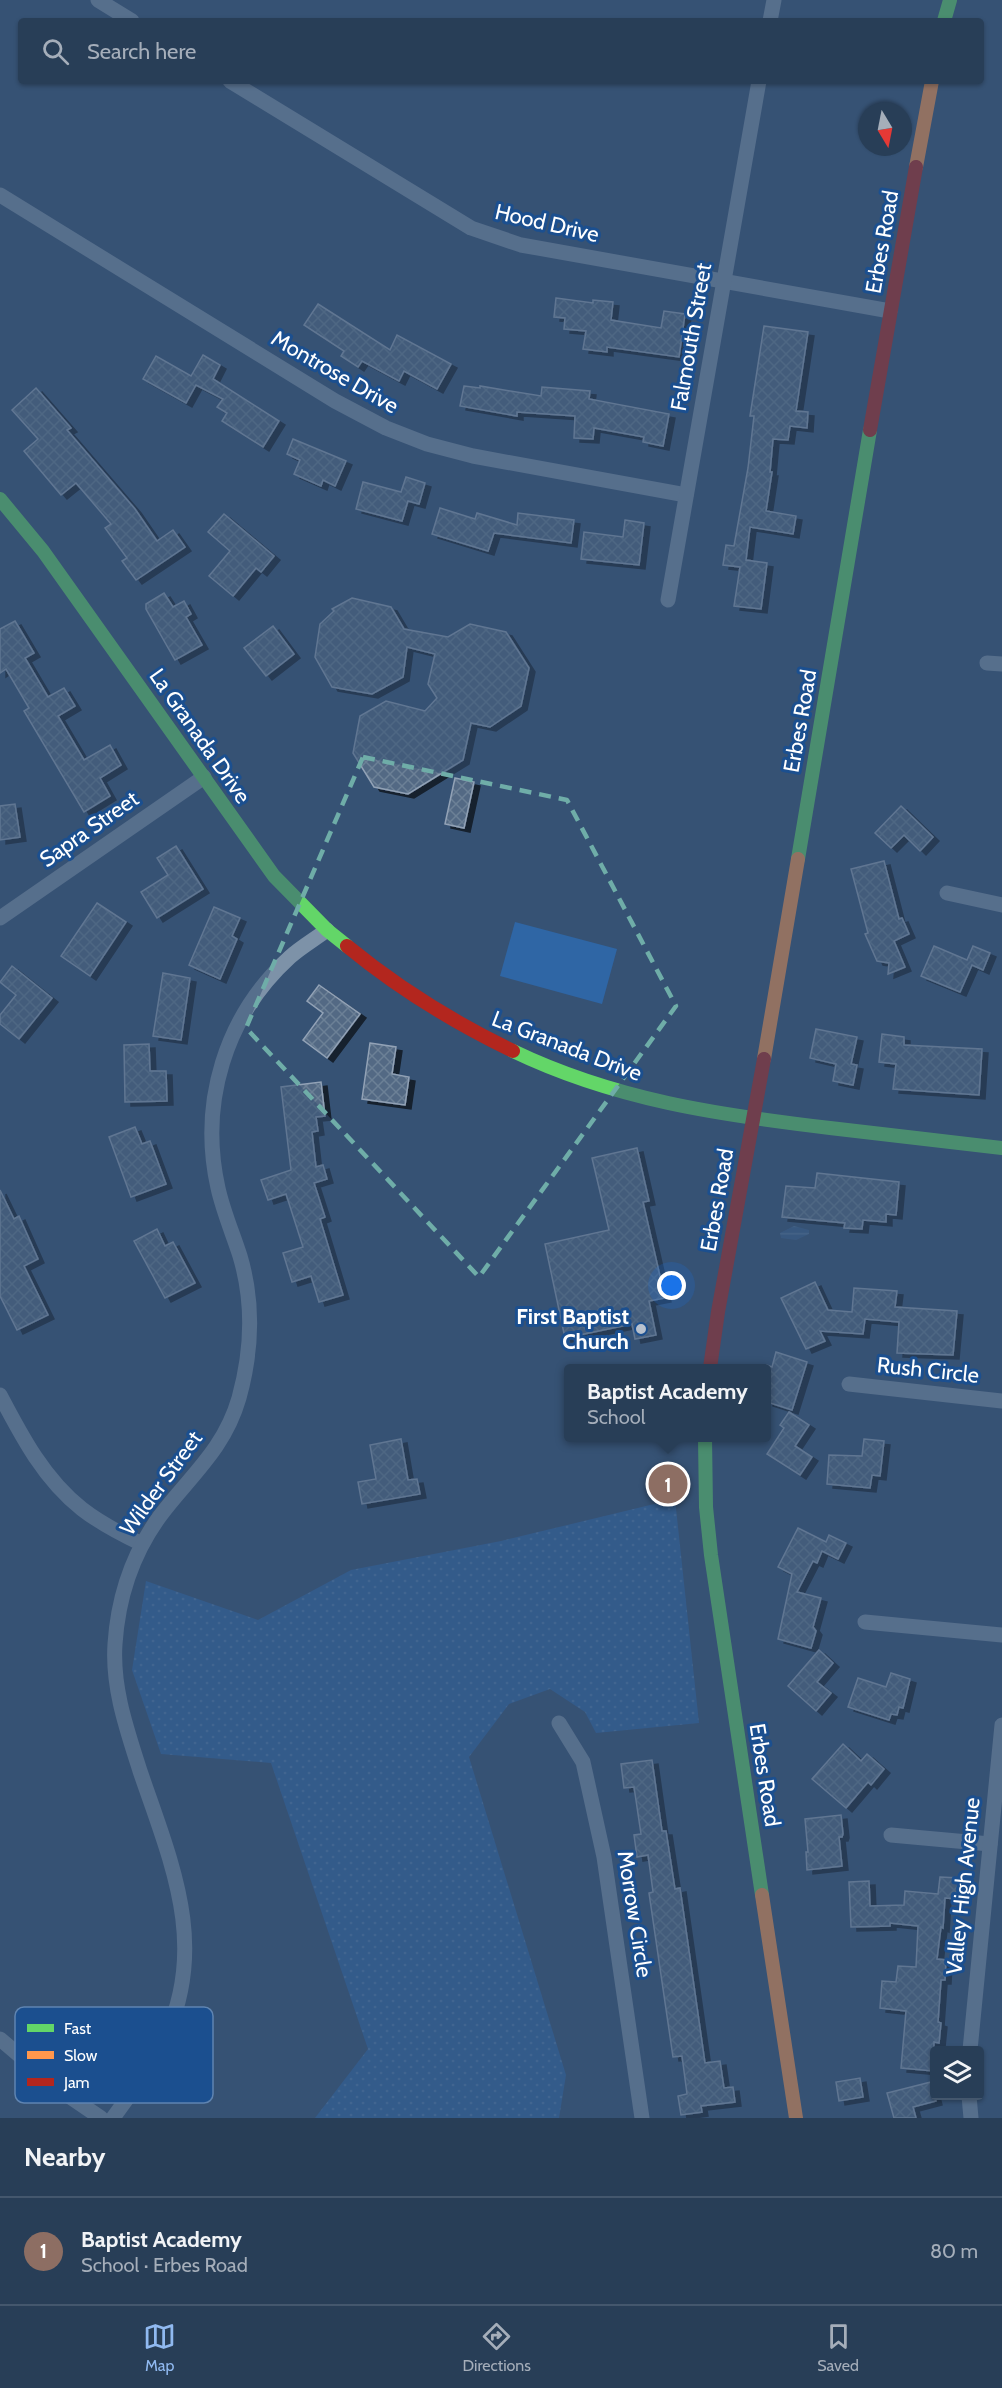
<!DOCTYPE html>
<html lang="en">
<head>
<meta charset="utf-8">
<style>
  :root { --surface:#283e57; --page:#344961; --text:#f1f3f6; --muted:#a5aeba; --line:#44576d; --accent:#90b9f0 }
  body { margin:0; font-family:Cabin,sans-serif; background:var(--page); color:var(--text) }
  .controls { position:absolute; right:18px; bottom:18px; display:grid; overflow:hidden; border-radius:6px; box-shadow:0 2px 4px #0004 }
  .controls button { width:54px; height:54px; display:grid; place-items:center; padding:0; border:0; border-bottom:2px solid var(--line); background:var(--surface); color:var(--text); font:30px sans-serif }
  .compass { position:absolute; left:858px; top:102px; width:54px; height:54px; border-radius:50%; background:var(--surface); box-shadow:0 2px 4px #0004; rotate:170deg }
  .you { position:absolute; left:672px; top:1286px; width:21px; height:21px; margin:-15px; border:4px solid #fff; border-radius:50%; background:#1a73e8; box-shadow:0 0 0 9px #1a73e833 }
  .badge { display:grid; place-items:center; width:39px; height:39px; border-radius:50%; background:var(--accent); color:#fff; font-size:20px; font-weight:700 }
  .pin { position:absolute; translate:-50% -50%; border:3px solid #fff; box-shadow:0 2px 6px #0006 }
  .popup { position:absolute; left:564px; top:1364px; width:207px; height:78px; box-sizing:border-box; display:grid; place-content:center; border-radius:6px; background:var(--surface); filter:drop-shadow(0 2px 4px #0005); font-size:20px; white-space:nowrap; color:var(--muted) }
  .popup b { font-size:22px; color:var(--text) }
  .popup::after { content:''; position:absolute; left:50%; top:100%; margin-left:-12px; border:12px solid transparent; border-top-color:var(--surface) }
  .list { margin:0; padding:0; list-style:none }
  h2 { display:flex; justify-content:space-between; align-items:center; height:78px; margin:0; padding:0 24px; font-size:26px }
  h2 small { font-size:20px; font-weight:400; color:var(--muted) }
  .list li { display:grid; grid-template-columns:39px 1fr auto; gap:18px; align-items:center; box-sizing:border-box; height:108px; padding:0 24px; border-top:2px solid var(--line) }
  .list b { display:block; font-size:22px; white-space:nowrap }
  .list p { margin:0; font-size:20px; white-space:nowrap; color:var(--muted) }
  .list em { font-size:20px; font-style:normal; color:var(--muted) }
  .icon { flex:none; width:33px; height:33px; fill:none; stroke:currentColor; stroke-width:2; stroke-linecap:round; stroke-linejoin:round }
  .map { position:relative; flex:none; width:1002px; height:2118px; overflow:hidden }
  .search { position:absolute; background:var(--surface); box-shadow:0 2px 4px #0004; left:18px; right:18px; top:18px; height:66px; display:flex; align-items:center; gap:15px; box-sizing:border-box; padding:0 21px; border-radius:6px; color:var(--muted); font-size:22px }
  .sheet { height:186px; background:var(--surface) }
  nav { display:flex; justify-content:space-around; align-items:center; box-sizing:border-box; height:84px; border-top:2px solid var(--line); background:var(--surface); font-size:16px; color:var(--muted) }
  nav a { display:grid; justify-items:center; gap:3px }
  nav .on { color:var(--accent) }
  .map>svg:first-child { display:block }
  .grass { fill:url(#grass-dots) }
  .pitch { fill:#2f66a5 }
  .water { fill:url(#water-rules) }
  .building { fill:url(#building-cross-hatch); stroke:#92a2b6; stroke-width:1.5; filter:url(#shadow) }
  .lines { fill:none; stroke-linecap:round; stroke-linejoin:round }
  .street { stroke:#7d92a8; stroke-width:15 }
  .fast { stroke:#63d668; stroke-width:14 }
  .slow { stroke:#ff974d; stroke-width:14 }
  .jam { stroke:#b3261e; stroke-width:14 }
  .marked { fill:none; stroke:#6fada8; stroke-width:4.5; stroke-dasharray:12 8; stroke-linejoin:round }
  .poi-dot { fill:#b9c2ce; stroke:#1b4f8f; stroke-width:2 }
  .labels { text-anchor:middle; dominant-baseline:central; stroke-width:6; stroke-linejoin:round; paint-order:stroke }
  .street-label { font-size:22px; fill:#fff; stroke:#1b4f8f }
  .poi-label { font-size:22px; font-weight:bold; fill:#fff; stroke:#1b4f8f; text-anchor:end }
  .key { fill:#1b4f8f; stroke:#5f84b1; stroke-width:1.5 }
  .key-label { font-size:16px; fill:#fff }
</style>
</head>
<body>
<div class="map">
<svg width="1002" height="2118" viewBox="0 0 1002 2118">
  <defs>
    <pattern id="grass-dots" width="8" height="8" patternUnits="userSpaceOnUse" patternTransform="scale(1.5)"><rect width="8" height="8" fill="#2f66a5"/><path d="M2 2h.1M6 6h.1" fill="none" stroke="#4e7db2" stroke-width="1.8" stroke-linecap="round"/></pattern>
    <pattern id="water-rules" width="6" height="5" patternUnits="userSpaceOnUse" patternTransform="scale(1.5)"><rect width="6" height="5" fill="#3b618d"/><path d="M0 2.5h6" fill="none" stroke="#58799e"/></pattern>
    <pattern id="building-cross-hatch" width="8" height="8" patternUnits="userSpaceOnUse" patternTransform="scale(1.5)"><rect width="8" height="8" fill="#526984"/><path d="M0 0l8 8M0 8l8-8" fill="none" stroke="#6c8096"/></pattern>
    <filter id="shadow"><feDropShadow dx="6" dy="4" stdDeviation="0" flood-color="#0009"/></filter>
  </defs>
  <rect width="100%" height="100%" fill="#365274"/>
  <polygon class="grass" points="675,1499 699,1723 596,1733 585,1712 550,1689 509,1704 469,1757 566,2075 559,2118 315,2118 368,2049 271,1763 161,1754 132,1670 146,1581 258,1620 351,1570 501,1541"/>
  <polygon class="pitch" points="515,922 617,949 602,1004 500,976"/>
  <polygon class="water" points="794,1226 809,1230 809,1234 796,1240 781,1238 780,1233"/>
  <g class="building">
    <polygon points="556,298 593,303 593,300 613,302 611,320 661,328 664,311 685,314 679,357 607,347 607,352 583,349 586,331 564,329 565,318 554,317"/>
    <polygon points="318,304 390,350 397,335 451,364 437,389 404,371 399,381 362,361 358,367 341,356 344,351 304,325"/>
    <polygon points="764,326 808,332 796,411 808,412 807,428 790,426 788,440 773,439 770,472 772,472 766,511 796,516 793,534 750,527 746,560 767,563 761,609 734,606 740,567 723,565 726,545 734,546 748,468 754,416 750,416"/>
    <polygon points="203,355 220,365 213,379 279,421 263,447 222,421 227,413 217,407 223,399 196,385 186,403 143,379 156,356 191,376"/>
    <polygon points="464,386 480,388 480,386 541,396 542,387 590,391 589,399 669,414 663,446 643,442 644,437 594,428 593,439 574,438 575,416 517,412 517,416 460,406"/>
    <polygon points="36,388 71,428 67,430 135,509 157,541 173,530 185,547 136,580 122,561 127,558 105,528 111,524 76,483 61,495 24,451 38,439 12,410"/>
    <polygon points="293,439 346,461 335,486 323,480 321,486 294,474 300,460 287,454"/>
    <polygon points="406,477 425,483 419,504 408,501 402,521 356,509 363,482 401,492"/>
    <polygon points="440,508 475,519 477,513 517,525 518,513 574,520 571,543 494,533 488,551 432,534"/>
    <polygon points="224,514 274,556 261,572 256,568 233,596 209,576 230,551 208,532"/>
    <polygon points="625,520 644,523 639,565 581,559 584,532 623,537"/>
    <polygon points="164,593 173,607 184,601 191,614 186,617 202,645 175,660 146,609 146,604"/>
    <polygon points="352,598 391,607 404,629 448,637 470,624 506,632 529,668 521,706 490,727 471,723 463,760 408,794 374,787 353,753 360,716 386,701 425,711 437,698 428,684 435,654 407,647 403,677 372,694 332,687 315,657 320,624 334,611 332,609"/>
    <polygon points="15,621 34,653 25,658 48,697 64,688 75,706 58,716 84,760 110,745 121,765 100,778 110,796 84,812 24,711 29,708 6,669 0,673 0,629"/>
    <polygon points="273,626 294,654 266,676 244,648"/>
    <polygon points="455,778 474,782 464,828 445,824"/>
    <polygon points="15,804 20,837 0,840 0,806"/>
    <polygon points="901,806 933,837 920,851 904,835 891,848 875,833"/>
    <polygon points="176,846 203,889 157,918 141,892 168,875 157,858"/>
    <polygon points="884,861 899,919 902,918 909,934 894,941 905,967 888,974 889,963 877,961 865,934 868,933 851,869"/>
    <polygon points="97,903 126,922 90,976 61,956"/>
    <polygon points="214,907 240,918 232,936 237,939 220,979 189,965"/>
    <polygon points="934,946 967,960 973,946 990,953 983,970 972,965 960,992 921,976"/>
    <polygon points="12,966 52,998 19,1039 0,1024 0,1015 16,995 0,982"/>
    <polygon points="163,973 190,978 181,1040 153,1036"/>
    <polygon points="319,985 360,1014 327,1058 303,1040 323,1013 307,1001"/>
    <polygon points="816,1029 857,1037 851,1064 857,1065 853,1085 833,1081 836,1064 810,1058"/>
    <polygon points="882,1034 904,1037 904,1045 982,1049 979,1095 893,1089 896,1064 879,1062"/>
    <polygon points="370,1043 396,1047 392,1074 409,1077 405,1105 362,1099"/>
    <polygon points="149,1044 150,1071 166,1071 167,1101 125,1102 124,1045"/>
    <polygon points="321,1082 325,1116 316,1117 318,1131 312,1132 316,1167 323,1165 327,1179 314,1183 325,1217 320,1219 343,1295 319,1302 311,1276 292,1282 283,1253 303,1247 286,1194 268,1200 261,1180 291,1170 281,1087"/>
    <polygon points="135,1127 142,1144 150,1141 166,1184 131,1197 109,1137"/>
    <polygon points="637,1148 649,1201 643,1202 665,1298 649,1301 656,1335 635,1339 632,1324 565,1338 545,1244 609,1230 592,1158"/>
    <polygon points="817,1173 899,1182 896,1215 886,1214 886,1222 863,1220 862,1229 844,1228 845,1223 782,1217 786,1186 815,1188"/>
    <polygon points="0,1190 14,1219 19,1216 38,1259 24,1266 48,1315 17,1330 0,1296"/>
    <polygon points="157,1229 165,1246 173,1242 195,1283 165,1298 134,1241"/>
    <polygon points="815,1282 828,1310 852,1312 854,1288 897,1291 895,1307 957,1311 953,1355 897,1353 899,1322 865,1319 863,1334 820,1331 825,1341 806,1349 781,1298"/>
    <polygon points="776,1352 807,1362 792,1410 767,1402 767,1365 772,1367"/>
    <polygon points="789,1412 809,1425 795,1446 812,1457 800,1475 767,1454 784,1428 780,1425"/>
    <polygon points="401,1439 408,1480 417,1479 420,1494 362,1504 358,1482 376,1479 370,1445"/>
    <polygon points="864,1439 884,1441 880,1476 872,1475 870,1488 827,1484 829,1455 862,1456"/>
    <polygon points="798,1528 826,1542 829,1535 846,1543 838,1559 822,1551 817,1563 813,1561 797,1592 821,1598 813,1627 816,1631 811,1648 778,1639 792,1574 778,1567"/>
    <polygon points="819,1650 833,1663 817,1682 831,1693 816,1711 788,1686"/>
    <polygon points="891,1673 910,1679 903,1708 899,1707 897,1715 891,1714 889,1720 848,1707 858,1678 886,1687"/>
    <polygon points="843,1744 861,1761 867,1754 884,1769 871,1785 868,1782 846,1808 812,1779"/>
    <polygon points="652,1760 662,1831 666,1831 675,1889 680,1888 705,2063 720,2061 724,2088 733,2087 735,2102 701,2106 702,2112 681,2115 678,2096 687,2094 682,2056 673,2057 649,1893 653,1892 648,1855 637,1857 634,1835 641,1834 634,1787 624,1788 621,1764"/>
    <polygon points="841,1815 843,1834 842,1837 839,1837 842,1866 807,1870 806,1852 808,1852 805,1819"/>
    <polygon points="940,1877 959,1878 957,1899 945,1898 943,1928 941,1927 937,1959 946,1960 945,1980 941,1980 938,2022 941,2023 939,2043 934,2042 933,2071 901,2068 906,2011 880,2008 882,1981 896,1982 898,1966 916,1967 918,1926 890,1923 890,1926 851,1927 849,1882 869,1881 870,1906 904,1905 905,1891 938,1894"/>
    <polygon points="860,2078 863,2097 839,2101 836,2082"/>
    <polygon points="931,2082 936,2101 913,2107 916,2118 894,2118 887,2093"/>
  </g>
  <g class="lines">
    <g class="street">
      <polyline points="98,0 132,21"/>
      <polyline points="770,21 774,0"/>
      <polyline points="230,81 471,228 521,245 890,311"/>
      <polyline points="0,195 335,401 386,428 427,444 473,456 686,495"/>
      <polyline points="668,600 759,81"/>
      <polyline points="987,663 1002,664"/>
      <polyline points="947,893 1002,905"/>
      <polyline points="0,918 204,777"/>
      <polyline points="849,1384 1002,1401"/>
      <path d="M 0,1395 C 22,1437 44,1479 82,1509 C 100,1523 121,1534 142,1544"/>
      <polyline points="865,1622 1002,1635"/>
      <polyline points="559,1723 583,1762 604,1857 642,2118"/>
      <polyline points="891,1835 990,1844"/>
      <polyline points="0,2039 60,2090 101,2118"/>
      <polyline points="970,2050 1002,1725"/>
      <polyline points="969,2096 971,2118"/>
      <path d="M 113,2118 C 131,2093 149,2069 163,2042 C 210,1947 171,1862 140,1771 C 127,1730 112,1688 115,1644 C 118,1598 133,1553 160,1516 C 190,1476 224,1450 239,1398 C 252,1351 254,1303 240,1256 C 233,1234 223,1211 218,1188 C 199,1103 225,1016 290,957 C 301,947 315,939 327,930"/>
    </g>
    <g class="fast">
      <polyline points="944,21 950,0"/>
      <polyline points="0,499 43,551 274,876 327,930 347,946"/>
      <polyline points="798,859 870,430"/>
      <path d="M 513,1051 C 615,1100 719,1115 830,1128 C 887,1135 945,1141 1002,1148"/>
      <polyline points="705,1438 706,1507 711,1555 762,1895"/>
    </g>
    <g class="slow">
      <polyline points="916,167 932,81"/>
      <polyline points="764,1059 798,859"/>
      <polyline points="762,1895 796,2118"/>
    </g>
    <g class="jam">
      <polyline points="870,430 916,167"/>
      <path d="M 347,946 C 398,988 453,1022 513,1051"/>
      <polyline points="710,1368 718,1312 764,1059"/>
    </g>
  </g>
  <path d="M0 0H1002V2118H0ZM 363,757 L 567,800 L 676,1006 L 479,1277 L 246,1028 Z" fill="#365274" fill-opacity=".55" fill-rule="evenodd"/>
  <path class="marked" d="M 363,757 L 567,800 L 676,1006 L 479,1277 L 246,1028 Z"/>
  <circle class="poi-dot" cx="641" cy="1329" r="6"/>
  <g class="labels">
    <g class="street-label">
      <text transform="translate(547 223) rotate(13)">Hood Drive</text>
      <text transform="translate(882 242) rotate(-80)">Erbes Road</text>
      <text transform="translate(691 337) rotate(-80)">Falmouth Street</text>
      <text transform="translate(335 372) rotate(30)">Montrose Drive</text>
      <text transform="translate(800 721) rotate(-80)">Erbes Road</text>
      <text transform="translate(200 736) rotate(55)">La Granada Drive</text>
      <text transform="translate(89 829) rotate(-35)">Sapra Street</text>
      <text transform="translate(567 1046) rotate(21)">La Granada Drive</text>
      <text transform="translate(717 1200) rotate(-80)">Erbes Road</text>
      <text transform="translate(928 1370) rotate(6)">Rush Circle</text>
      <text transform="translate(161 1483) rotate(-54)">Wilder Street</text>
      <text transform="translate(765 1775) rotate(81)">Erbes Road</text>
      <text transform="translate(963 1886) rotate(-84)">Valley High Avenue</text>
      <text transform="translate(635 1914) rotate(81)">Morrow Circle</text>
    </g>
    <g class="poi-label">
      <text x="629" y="1316">First Baptist<tspan x="629" dy="25">Church</tspan></text>
    </g>
  </g>
  <rect x="15" y="2007" width="198" height="96" rx="9" class="key"/>
  <rect x="27" y="2024" width="27" height="8" fill="#63d668"/>
  <rect x="27" y="2051" width="27" height="8" fill="#ff974d"/>
  <rect x="27" y="2078" width="27" height="8" fill="#b3261e"/>
  <g class="key-label">
    <text x="64" y="2034">Fast</text>
    <text x="64" y="2061">Slow</text>
    <text x="64" y="2088">Jam</text>
  </g>
</svg>
<div class="controls">
<button><svg class="icon" aria-label="layers" viewBox="0 0 24 24"><path d="M12 4l9 5-9 5-9-5zM3 14l9 5 9-5"/></svg></button>
</div>
<svg class="compass" viewBox="-18 -18 36 36"><path d="M0-13l5 13h-10z" fill="#e53935"/><path d="M0 13l5-13h-10z" fill="#a5aeba"/></svg>
<div class="you"></div>
<div class="pin badge" style="left:668px;top:1484px;background:#8d6e63">1</div>
<div class="popup"><b>Baptist Academy</b>School</div>
<div class="search"><svg class="icon" aria-label="search" viewBox="0 0 24 24"><circle cx="10" cy="10" r="6"/><path d="M15 15l6 6"/></svg>Search here</div>
</div>
<section class="sheet">
<h2>Nearby<small></small></h2>
<ul class="list">
<li><span class="badge" style="background:#8d6e63">1</span><div><b>Baptist Academy</b><p>School · Erbes Road</p></div><em>80 m</em></li>
</ul>
</section>
<nav>
<a class="on"><svg class="icon" aria-label="map" viewBox="0 0 24 24"><path d="M3 6l6-2 6 2 6-2v14l-6 2-6-2-6 2zM9 4v14M15 6v14"/></svg>Map</a>
<a><svg class="icon" aria-label="directions" viewBox="0 0 24 24"><path d="M12 3l9 9-9 9-9-9zM9 14v-3h6M13 9l2 2-2 2"/></svg>Directions</a>
<a><svg class="icon" aria-label="saved" viewBox="0 0 24 24"><path d="M7 4h10v16l-5-4-5 4z"/></svg>Saved</a>
</nav>
</body>
</html>
